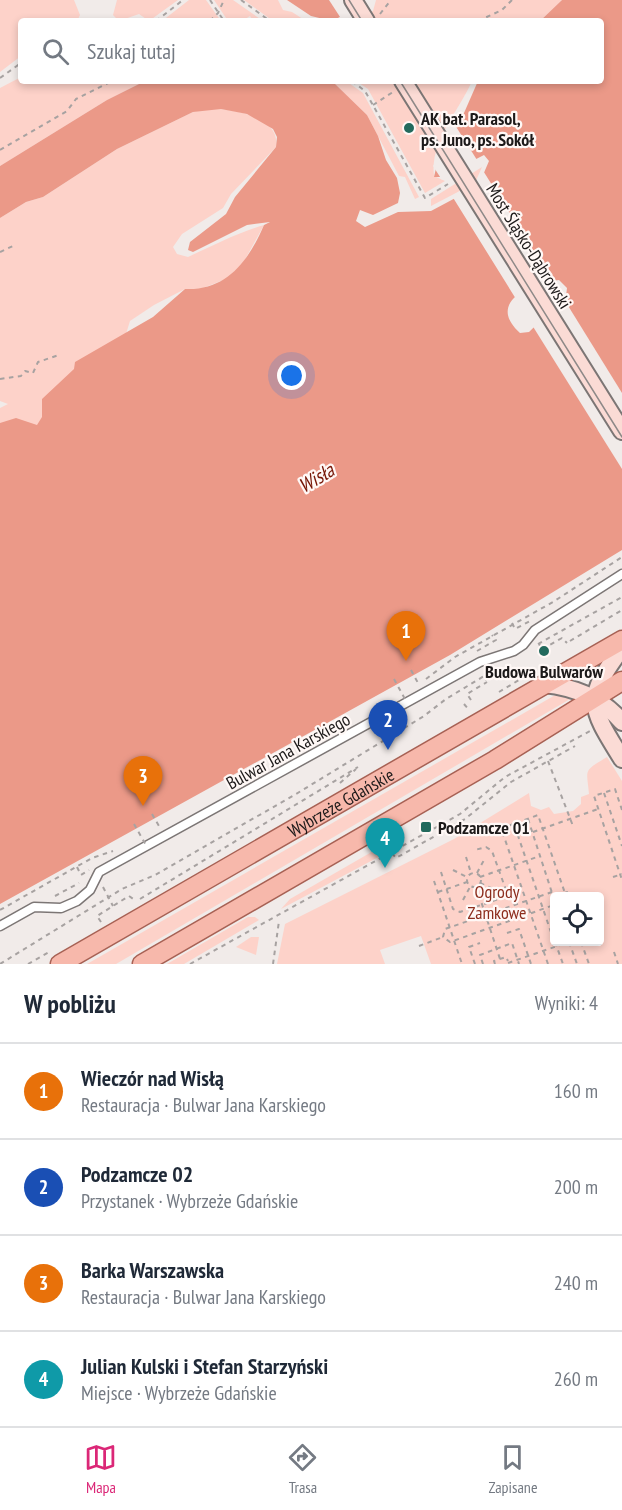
<!DOCTYPE html>
<html lang="pl">
<head>
<meta charset="utf-8">
<style>
  :root { --surface:#fff; --page:#f2f2f3; --text:#1f2937; --muted:#747a83; --line:#e0e1e3; --accent:#db2777 }
  body { margin:0; font-family:"PT Sans Narrow",sans-serif; background:var(--page); color:var(--text) }
  .controls { position:absolute; right:18px; bottom:18px; display:grid; overflow:hidden; border-radius:6px; box-shadow:0 3px 9px #0003 }
  .controls button { width:54px; height:54px; display:grid; place-items:center; padding:0; border:0; border-bottom:2px solid var(--line); background:var(--surface); color:var(--text); font:30px sans-serif }
  .you { position:absolute; left:292px; top:376px; width:21px; height:21px; margin:-15px; border:4px solid #fff; border-radius:50%; background:#1a73e8; box-shadow:0 0 0 9px #1a73e833 }
  .badge { display:grid; place-items:center; width:39px; height:39px; border-radius:50%; background:var(--accent); color:#fff; font-size:20px; font-weight:700 }
  .pin { position:absolute; translate:-50% -50px; filter:drop-shadow(0 2px 3px #0008) }
  .pin::after { content:''; position:absolute; top:32px; width:21px; height:18px; background:inherit; clip-path:polygon(0 0,100% 0,50% 100%) }
  .list { margin:0; padding:0; list-style:none }
  h2 { display:flex; justify-content:space-between; align-items:center; height:78px; margin:0; padding:0 24px; font-size:26px }
  h2 small { font-size:20px; font-weight:400; color:var(--muted) }
  .list li { display:grid; grid-template-columns:39px 1fr auto; gap:18px; align-items:center; box-sizing:border-box; height:96px; padding:0 24px; border-top:2px solid var(--line) }
  .list b { display:block; font-size:22px; white-space:nowrap }
  .list p { margin:0; font-size:20px; white-space:nowrap; color:var(--muted) }
  .list em { font-size:20px; font-style:normal; color:var(--muted) }
  .icon { flex:none; width:33px; height:33px; fill:none; stroke:currentColor; stroke-width:2; stroke-linecap:round; stroke-linejoin:round }
  .map { position:relative; flex:none; width:622px; height:964px; overflow:hidden }
  .search { position:absolute; background:var(--surface); box-shadow:0 3px 9px #0003; left:18px; right:18px; top:18px; height:66px; display:flex; align-items:center; gap:15px; box-sizing:border-box; padding:0 21px; border-radius:6px; color:var(--muted); font-size:22px }
  .sheet { height:462px; background:var(--surface) }
  nav { display:flex; justify-content:space-around; align-items:center; box-sizing:border-box; height:84px; border-top:2px solid var(--line); background:var(--surface); font-size:16px; color:var(--muted) }
  nav a { display:grid; justify-items:center; gap:3px }
  nav .on { color:var(--accent) }
  .map>svg:first-child { display:block }
  .green { fill:#fdd2c9; fill-rule:evenodd }
  .water { fill:#eb9988; fill-rule:evenodd }
  .pier { fill:#f1ebe9 }
  .lines { fill:none; stroke-linecap:round; stroke-linejoin:round }
  .pedestrian-casing { stroke:#7c7675; stroke-width:11 }
  .secondary-casing { stroke:#7c7675; stroke-width:20 }
  .primary-casing { stroke:#a76154; stroke-width:21 }
  .path { stroke:#a7a2a1; stroke-width:2; stroke-dasharray:4.5 4.5; stroke-linecap:butt }
  .pedestrian { stroke:#fff; stroke-width:8 }
  .secondary { stroke:#fbdbd5; stroke-width:16 }
  .primary { stroke:#f7b8ab; stroke-width:18 }
  .tram { stroke:#8e8988; stroke-width:1.5 }
  .path-bridge { stroke:#a7a2a1; stroke-width:2; stroke-dasharray:4.5 4.5; stroke-linecap:butt }
  .poi-dot { fill:#236a5d; stroke:#fff8f6; stroke-width:2 }
  .labels { text-anchor:middle; dominant-baseline:central; stroke-width:4.5; stroke-linejoin:round; paint-order:stroke }
  .poi-label { font-size:18px; font-weight:bold; fill:#1c1919; stroke:#fff8f6; text-anchor:start }
  .street-label { font-size:18px; fill:#1c1919; stroke:#fff8f6 }
  .park-label { font-size:18px; fill:#8d2d1d; stroke:#fff8f6 }
  .water-label { font-size:20px; font-style:italic; fill:#761505; stroke:#fff8f6 }
</style>
</head>
<body>
<div class="map">
<svg width="622" height="964" viewBox="0 0 622 964">
  <rect width="100%" height="100%" fill="#f1ebe9"/>
  <g class="green">
    <polygon points="0,0 74,0 80,15 77,21 21,21 21,56 0,72"/>
    <polygon points="117,0 178,0 149,21 139,14 119,21 113,15"/>
    <polygon points="189,0 206,0 221,21 162,21"/>
    <polygon points="214,0 233,0 263,21 253,21 250,16 242,21 228,21"/>
    <polygon points="244,0 278,0 283,10 292,12 306,21 273,21"/>
    <polygon points="376,0 562,0 540,21 354,21 373,11"/>
    <polygon points="21,77 21,81 145,81 107,100 0,166 0,88"/>
    <polygon points="332,81 346,81 363,93 419,197 415,199 405,177 399,176 367,115"/>
    <path d="M 356,81 L 472,81 C 458,113 430,140 434,176 L 445,181 L 425,193 L 368,89 Z"/>
    <path d="M 209,108 C 232,109 281,116 276,147 L 231,194 L 223,208 L 182,234 L 173,247 L 177,254 L 188,257 C 214,245 237,233 264,225 L 242,265 L 226,279 L 198,290 L 185,289 L 154,305 L 130,321 L 126,334 L 91,354 L 50,428 L 0,428 L 0,408 L 8,404 L 0,401 L 0,218 L 26,202 L 43,197 L 117,149 L 193,112 Z"/>
    <polygon points="482,167 475,183 431,206 431,199"/>
    <polygon points="557,694 577,695 116,964 87,964"/>
    <path d="M 607,757 L 622,781 L 622,964 L 431,964 L 421,936 L 380,950 L 385,964 L 277,964 L 285,924 L 454,839 L 529,793 L 531,806 L 541,810 L 549,807 L 554,814 L 573,811 L 581,804 L 581,797 L 589,794 C 587,769 582,772 607,757 ZM 554,896 L 600,896 L 600,942 L 554,942 Z"/>
    <polygon points="382,846 386,853 281,909 290,899"/>
    <polygon points="248,917 255,917 259,920 184,964 167,964"/>
    <polygon points="251,937 259,937 256,955 236,947"/>
  </g>
  <g class="water">
    <polygon points="287,0 373,0 332,21 311,16"/>
    <path d="M 562,0 L 622,0 L 622,550 L 450,655 L 0,904 L 0,423 L 16,418 L 37,425 L 42,417 L 42,399 L 74,369 L 75,362 L 153,317 L 185,289 C 227,291 249,260 264,225 L 270,222 L 247,225 L 193,252 L 188,250 L 190,242 L 226,214 L 235,197 L 276,147 L 277,137 L 273,129 L 247,114 L 221,109 L 193,112 L 117,149 L 43,197 L 26,202 L 0,218 L 0,166 L 107,100 L 145,81 L 332,81 L 367,115 L 378,136 L 386,160 L 397,178 L 400,193 L 398,203 L 373,215 L 360,210 L 356,221 L 365,227 L 398,212 L 431,211 L 461,195 L 483,175 L 489,161 L 484,155 L 441,177 L 434,177 L 437,164 L 464,113 L 478,81 L 601,81 L 601,21 L 540,21 ZM 559,280 L 567,288 L 566,296 L 529,332 L 520,333 C 486,302 530,284 559,280 Z"/>
  </g>
  <g class="pier">
    <polygon points="329,0 376,0 342,20"/>
    <polygon points="455,125 477,160 442,180 433,166"/>
    <polygon points="482,169 554,284 516,299 452,196 476,181"/>
    <polygon points="562,296 622,393 622,469 532,325"/>
  </g>
  <g class="lines">
    <g class="pedestrian-casing">
      <polyline id="pedestrian" points="0,926 34,907 61,908 77,901 90,890 99,872 480,662 514,651 523,645 535,630 622,574"/>
    </g>
    <g class="secondary-casing">
      <g id="secondary">
        <polyline points="353,0 366,21"/>
        <polyline points="403,81 622,431"/>
        <path d="M 622,648 C 584,699 589,706 622,759"/>
        <path d="M 544,684 C 574,687 602,698 622,722"/>
      </g>
    </g>
    <g class="primary-casing">
      <g id="primary">
        <path id="s1" d="M 60,964 L 622,640"/>
        <polyline points="142,964 495,760 622,681"/>
      </g>
    </g>
    <g class="path">
      <polyline points="210,0 224,21"/>
      <polyline points="241,0 270,21"/>
      <polyline points="380,14 391,0"/>
      <polyline points="156,21 183,0"/>
      <polyline points="210,21 218,13 224,0"/>
      <polyline points="478,21 502,10 512,0"/>
      <polyline points="0,78 21,63"/>
      <polyline points="352,81 365,91 425,198 448,184"/>
      <polyline points="373,105 393,92"/>
      <polyline points="0,150 67,111 76,99 112,81"/>
      <polyline points="0,252 15,245"/>
      <polyline points="0,379 21,376 25,371 33,373 38,362 59,355"/>
      <polyline points="512,623 515,629 532,620"/>
      <polyline points="570,641 622,610"/>
      <polyline points="539,643 541,650 562,638 567,643"/>
      <polyline points="538,644 622,597"/>
      <polyline points="477,651 496,640 492,635"/>
      <polyline points="411,670 418,683"/>
      <polyline points="485,676 487,684"/>
      <polyline points="426,679 455,657 553,602 622,557"/>
      <polyline points="499,692 524,677 520,670"/>
      <polyline points="471,700 467,694 487,682"/>
      <polyline points="464,704 469,710"/>
      <polyline points="548,761 573,826"/>
      <polyline points="340,783 356,769"/>
      <polyline points="604,793 622,846"/>
      <polyline points="622,810 615,789 594,796 622,880"/>
      <polyline points="152,814 159,826"/>
      <polyline points="528,819 554,899"/>
      <polyline points="514,824 501,828 548,964"/>
      <polyline points="533,832 598,809"/>
      <polyline points="392,853 396,858 465,819 511,782 575,746"/>
      <polyline points="466,857 471,873"/>
      <polyline points="77,867 81,875 89,870"/>
      <polyline points="453,870 467,877"/>
      <polyline points="441,872 453,909 460,912 502,898 506,890 492,851 486,847 475,850"/>
      <circle cx="474" cy="880" r="7"/>
      <polyline points="477,873 484,860"/>
      <polyline points="480,877 540,856"/>
      <polyline points="613,877 622,874"/>
      <polyline points="434,881 462,964"/>
      <polyline points="480,883 493,889"/>
      <polyline points="476,886 500,959"/>
      <polyline points="103,887 113,906"/>
      <polyline points="438,892 467,882"/>
      <polyline points="552,892 445,929 443,937 450,942 554,905"/>
      <polyline points="55,896 79,883"/>
      <polyline points="555,896 571,891"/>
      <polyline points="140,899 358,767"/>
      <polyline points="463,900 470,887"/>
      <polyline points="0,910 92,858 113,851"/>
      <polyline points="101,922 97,916 129,896 136,901"/>
      <polyline points="507,933 519,929 531,964"/>
      <polyline points="554,941 514,824 538,815 566,896"/>
      <polyline points="555,942 563,964"/>
      <polyline points="569,942 577,964"/>
      <polyline points="581,942 589,964"/>
      <polyline points="419,946 443,937"/>
      <polyline points="614,952 618,964"/>
      <polyline points="508,963 569,942"/>
      <polyline points="0,964 122,889 155,875 296,794 424,716 446,699 494,670"/>
      <polyline points="28,964 49,952"/>
      <polyline points="190,964 460,814 505,777 590,731"/>
      <polyline points="273,964 279,921"/>
      <polyline points="475,964 469,947 480,943"/>
      <polyline points="483,964 480,955 512,943 519,964"/>
      <polyline points="495,964 494,961 506,957 508,961"/>
    </g>
    <use href="#pedestrian" class="pedestrian"/>
    <use href="#secondary" class="secondary"/>
    <use href="#primary" class="primary"/>
    <g class="tram">
      <polyline points="349,0 362,21"/>
      <polyline points="400,81 622,437"/>
    </g>
    <g class="path-bridge">
      <polyline points="394,679 406,701"/>
      <polyline points="134,824 147,847"/>
    </g>
  </g>
  <g class="poi-dot">
    <circle cx="409" cy="128" r="6"/>
    <circle cx="544" cy="651" r="6"/>
    <rect x="420" y="821" width="12" height="12" rx="3"/>
  </g>
  <g class="labels">
    <g class="poi-label">
      <text x="421" y="118">AK bat. Parasol,<tspan x="421" dy="21">ps. Juno, ps. Sokół</tspan></text>
      <text x="544" y="671" text-anchor="middle">Budowa Bulwarów</text>
      <text x="438" y="827">Podzamcze 01</text>
    </g>
    <g class="street-label">
      <text transform="translate(529 246) rotate(58)">Most Śląsko-Dąbrowski</text>
      <text transform="translate(288 751) rotate(-29)">Bulwar Jana Karskiego</text>
      <text stroke="none"><textPath href="#s1" startOffset="324">Wybrzeże Gdańskie</textPath></text>
    </g>
    <g class="park-label">
      <text x="497" y="891">Ogrody<tspan x="497" dy="21">Zamkowe</tspan></text>
    </g>
    <g class="water-label">
      <text transform="translate(316 478) rotate(-31)">Wisła</text>
    </g>
  </g>
</svg>
<div class="controls">
<button><svg class="icon" aria-label="locate" viewBox="0 0 24 24"><circle cx="12" cy="12" r="6"/><path d="M12 2v4M12 18v4M2 12h4M18 12h4"/></svg></button>
</div>
<div class="you"></div>
<div class="pin badge" style="left:406px;top:661px;background:#e8710a">1</div>
<div class="pin badge" style="left:388px;top:750px;background:#1a4fb4">2</div>
<div class="pin badge" style="left:143px;top:806px;background:#e8710a">3</div>
<div class="pin badge" style="left:385px;top:868px;background:#0f9aa8">4</div>
<div class="search"><svg class="icon" aria-label="search" viewBox="0 0 24 24"><circle cx="10" cy="10" r="6"/><path d="M15 15l6 6"/></svg>Szukaj tutaj</div>
</div>
<section class="sheet">
<h2>W pobliżu<small>Wyniki: 4</small></h2>
<ul class="list">
<li><span class="badge" style="background:#e8710a">1</span><div><b>Wieczór nad Wisłą</b><p>Restauracja · Bulwar Jana Karskiego</p></div><em>160 m</em></li>
<li><span class="badge" style="background:#1a4fb4">2</span><div><b>Podzamcze 02</b><p>Przystanek · Wybrzeże Gdańskie</p></div><em>200 m</em></li>
<li><span class="badge" style="background:#e8710a">3</span><div><b>Barka Warszawska</b><p>Restauracja · Bulwar Jana Karskiego</p></div><em>240 m</em></li>
<li><span class="badge" style="background:#0f9aa8">4</span><div><b>Julian Kulski i Stefan Starzyński</b><p>Miejsce · Wybrzeże Gdańskie</p></div><em>260 m</em></li>
</ul>
</section>
<nav>
<a class="on"><svg class="icon" aria-label="map" viewBox="0 0 24 24"><path d="M3 6l6-2 6 2 6-2v14l-6 2-6-2-6 2zM9 4v14M15 6v14"/></svg>Mapa</a>
<a><svg class="icon" aria-label="directions" viewBox="0 0 24 24"><path d="M12 3l9 9-9 9-9-9zM9 14v-3h6M13 9l2 2-2 2"/></svg>Trasa</a>
<a><svg class="icon" aria-label="saved" viewBox="0 0 24 24"><path d="M7 4h10v16l-5-4-5 4z"/></svg>Zapisane</a>
</nav>
</body>
</html>
